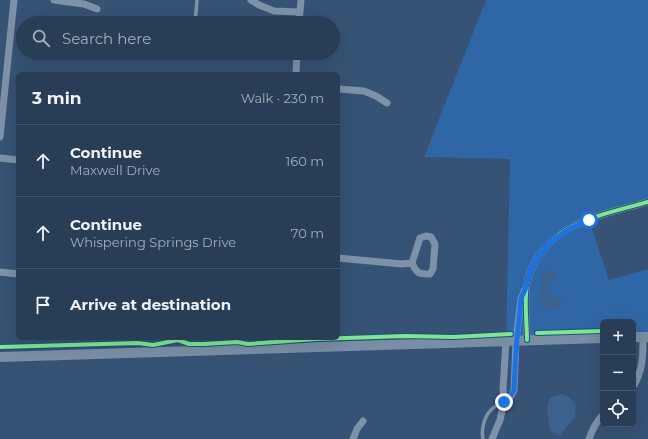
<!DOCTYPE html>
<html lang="en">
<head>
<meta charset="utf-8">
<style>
  :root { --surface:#283e57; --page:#30455d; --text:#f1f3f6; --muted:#a5aeba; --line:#44576d }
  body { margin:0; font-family:Montserrat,sans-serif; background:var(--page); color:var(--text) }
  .controls { position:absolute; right:12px; bottom:12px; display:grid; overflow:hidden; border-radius:6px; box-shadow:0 4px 16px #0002 }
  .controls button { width:36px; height:36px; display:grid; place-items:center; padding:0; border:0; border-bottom:1px solid var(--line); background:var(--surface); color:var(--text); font:20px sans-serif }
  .stop { position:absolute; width:12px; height:12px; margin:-9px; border:3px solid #1a73e8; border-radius:50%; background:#fff }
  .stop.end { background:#1a73e8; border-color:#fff; box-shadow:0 1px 4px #0008 }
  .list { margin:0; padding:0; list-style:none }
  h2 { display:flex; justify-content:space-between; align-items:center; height:52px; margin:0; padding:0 16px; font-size:17px }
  h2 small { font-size:13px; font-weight:400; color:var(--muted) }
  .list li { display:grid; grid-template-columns:26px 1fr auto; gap:12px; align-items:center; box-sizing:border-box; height:72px; padding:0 16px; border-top:1px solid var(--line) }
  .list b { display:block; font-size:15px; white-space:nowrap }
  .list p { margin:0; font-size:13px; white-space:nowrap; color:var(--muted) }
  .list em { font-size:13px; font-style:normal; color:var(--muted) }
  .icon { flex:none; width:22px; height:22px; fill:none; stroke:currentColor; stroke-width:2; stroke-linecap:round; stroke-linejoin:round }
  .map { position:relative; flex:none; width:648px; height:439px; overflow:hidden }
  .search { position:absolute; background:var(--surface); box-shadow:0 4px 16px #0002; left:16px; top:16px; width:324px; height:44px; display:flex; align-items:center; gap:10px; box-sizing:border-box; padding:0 14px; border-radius:22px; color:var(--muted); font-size:15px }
  .panel { position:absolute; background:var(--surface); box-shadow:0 4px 16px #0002; left:16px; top:72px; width:324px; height:268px; border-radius:6px }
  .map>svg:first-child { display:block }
  .green { fill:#2f66a5 }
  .water { fill:#3b618d }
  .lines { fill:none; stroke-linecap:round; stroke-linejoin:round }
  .lane { stroke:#7d92a8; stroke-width:3.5 }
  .street { stroke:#7d92a8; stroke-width:7 }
  .secondary { stroke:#798da4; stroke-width:10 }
  .cycleway-casing { stroke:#1b4f8f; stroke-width:6 }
  .cycleway { stroke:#7ce984; stroke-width:4 }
  .route { stroke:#1a73e8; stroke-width:5 }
</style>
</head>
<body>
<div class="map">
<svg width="648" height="439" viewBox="0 0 648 439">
  <rect width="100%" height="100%" fill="#365274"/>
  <polygon class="green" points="486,0 648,0 648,202 589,220 609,280 648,269 648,337 633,337 633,322 603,322 603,338 506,341 510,159 424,157"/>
  <g class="water">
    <polygon points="545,270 554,272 555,278 549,285 549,293 564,302 562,306 548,310 540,305 538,299 539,291 542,281 541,274"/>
    <polygon points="561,394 570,397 576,406 575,418 566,427 561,436 550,431 547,407 550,398"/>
  </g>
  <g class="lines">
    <g class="lane">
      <polyline points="195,23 197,0"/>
      <path d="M 483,439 C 481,430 484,416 492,409 C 495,406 499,404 503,402"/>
    </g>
    <g class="street">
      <polyline points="54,0 84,4 97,9"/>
      <polyline points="251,0 259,5 274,11 299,12"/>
      <polyline points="299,23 301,0"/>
      <polyline points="296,74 297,53"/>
      <polyline points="338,89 364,91 376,96 387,103"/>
      <polyline points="0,137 14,0"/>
      <polyline points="0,158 18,160"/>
      <path d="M 426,236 L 431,237 L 435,244 L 433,269 L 430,274 C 419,274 417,274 412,263 L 420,238 Z"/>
      <polyline points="338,258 402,264 412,263"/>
      <polyline points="0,272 18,274"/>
      <polyline points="226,338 226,350"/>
      <polyline points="233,338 233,350"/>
      <path d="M 527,340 C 527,323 524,302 527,285 C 528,274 533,264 540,254 C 547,245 556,235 567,229 C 590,216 622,209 648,202"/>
      <path d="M 633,387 C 643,371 643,355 643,337"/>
      <polyline points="504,402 511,396 514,390 516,341 521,299 525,290"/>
      <polyline points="353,439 357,429 363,421"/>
      <polyline points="492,439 500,420 504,402 503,389 506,341"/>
      <path d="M 589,439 C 592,430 596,422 603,415"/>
    </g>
    <g class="secondary">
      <polyline points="633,337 648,337"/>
      <polyline points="0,357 603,338"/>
    </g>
    <g class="cycleway-casing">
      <g id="cycleway">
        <polyline points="537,333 603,331"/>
        <path d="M 527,340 C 527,323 524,302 527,285 C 528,274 533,264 540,254 C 547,245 556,235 567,229 C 590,216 622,209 648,202"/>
        <polyline points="0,347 138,343 153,345 178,340 189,344 204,344 237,342 248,344 316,339 405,336 454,337 511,334"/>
      </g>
    </g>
    <use href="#cycleway" class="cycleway"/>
  </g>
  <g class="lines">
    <path class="route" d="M 504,402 L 510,396 L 514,390 C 515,367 516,343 519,320 C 520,313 520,305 521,299 C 522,295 525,291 526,287 C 528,281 529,274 532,267 C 543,244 565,228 589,220"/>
  </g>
</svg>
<div class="controls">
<button>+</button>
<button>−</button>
<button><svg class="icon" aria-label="locate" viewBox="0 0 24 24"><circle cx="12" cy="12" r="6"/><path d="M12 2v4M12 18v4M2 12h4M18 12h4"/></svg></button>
</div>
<div class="stop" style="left:589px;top:220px"></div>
<div class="stop end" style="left:504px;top:402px"></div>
<div class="search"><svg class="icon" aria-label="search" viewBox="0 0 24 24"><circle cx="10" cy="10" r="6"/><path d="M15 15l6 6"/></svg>Search here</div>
<section class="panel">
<h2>3 min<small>Walk · 230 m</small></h2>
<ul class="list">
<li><svg class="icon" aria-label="ahead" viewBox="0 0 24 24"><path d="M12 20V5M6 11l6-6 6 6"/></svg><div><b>Continue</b><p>Maxwell Drive</p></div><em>160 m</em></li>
<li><svg class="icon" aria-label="ahead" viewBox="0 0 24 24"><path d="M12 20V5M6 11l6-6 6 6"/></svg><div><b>Continue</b><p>Whispering Springs Drive</p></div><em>70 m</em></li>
<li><svg class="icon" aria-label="arrive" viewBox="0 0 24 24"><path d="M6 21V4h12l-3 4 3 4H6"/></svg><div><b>Arrive at destination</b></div></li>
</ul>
</section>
</div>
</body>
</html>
